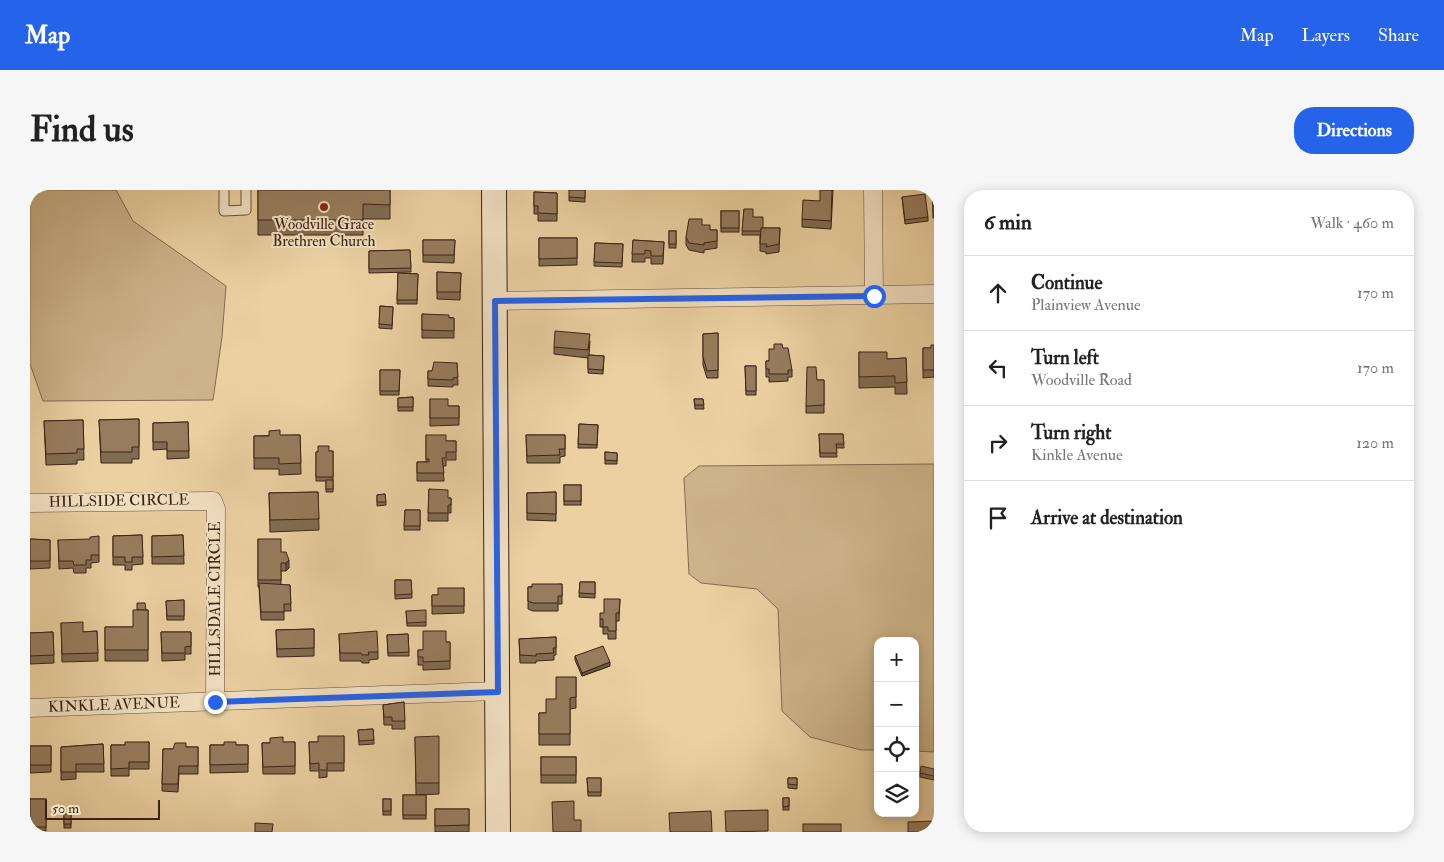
<!DOCTYPE html>
<html lang="en">
<head>
<meta charset="utf-8">
<style>
  :root { --surface:#fff; --page:#f6f6f6; --text:#222; --muted:#767676; --line:#e0e0e0; --accent:#2563eb }
  body { margin:0; font-family:"IM FELL Double Pica",serif; background:var(--page); color:var(--text) }
  .controls { position:absolute; right:15px; bottom:15px; display:grid; overflow:hidden; border-radius:10px; box-shadow:0 2px 12px #0003 }
  .controls button { width:45px; height:45px; display:grid; place-items:center; padding:0; border:0; border-bottom:1px solid var(--line); background:var(--surface); color:var(--text); font:25px sans-serif }
  .scale { position:absolute; left:15px; bottom:12px; width:115px; box-sizing:border-box; padding-left:5px; border:2px solid #3c2214; border-top:0; font-size:14px; line-height:18px; white-space:nowrap; color:#3c2214; -webkit-text-stroke:4px #f2e1c3; paint-order:stroke }
  .stop { position:absolute; width:15px; height:15px; margin:-11px; border:4px solid #2563eb; border-radius:50%; background:#fff }
  .stop.end { background:#2563eb; border-color:#fff; box-shadow:0 1px 5px #0008 }
  .list { margin:0; padding:0; list-style:none }
  h2 { display:flex; justify-content:space-between; align-items:center; height:65px; margin:0; padding:0 20px; font-size:21px }
  h2 small { font-size:16px; font-weight:400; color:var(--muted) }
  .list li { display:grid; grid-template-columns:32px 1fr auto; gap:15px; align-items:center; box-sizing:border-box; height:75px; padding:0 20px; border-top:1px solid var(--line) }
  .list b { display:block; font-size:19px; white-space:nowrap }
  .list p { margin:0; font-size:16px; white-space:nowrap; color:var(--muted) }
  .list em { font-size:16px; font-style:normal; color:var(--muted) }
  .icon { flex:none; width:28px; height:28px; fill:none; stroke:currentColor; stroke-width:2; stroke-linecap:round; stroke-linejoin:round }
  .map { position:relative; flex:none; width:904px; height:642px; overflow:hidden; border-radius:20px }
  header { display:flex; align-items:center; gap:30px; box-sizing:border-box; height:70px; padding:0 25px; background:var(--accent); color:#fff }
  header strong { font-size:24px }
  nav { display:flex; gap:28px; margin-inline-start:auto; font-size:18px }
  .intro { display:flex; align-items:center; justify-content:space-between; box-sizing:border-box; height:120px; padding:0 30px }
  h1 { margin:0; font-size:35px }
  .button { padding:12px 22px; border-radius:20px; background:var(--accent); color:#fff; font-size:18px; font-weight:700 }
  main { display:flex; gap:30px; padding:0 30px }
  aside { flex:1; background:var(--surface); border-radius:20px; box-shadow:0 2px 12px #0003 }
  .map>svg:first-child { display:block }
  .green { fill:#cdb38a; stroke:#846a4f }
  .lines { fill:none; stroke-linecap:round; stroke-linejoin:round }
  .lane-casing { stroke:#684e38; stroke-width:11 }
  .street-casing { stroke:#684e38; stroke-width:19 }
  .secondary-casing { stroke:#3c2214; stroke-width:26 }
  .lane { stroke:#f2e1c3; stroke-width:9 }
  .street { stroke:#f2e1c3; stroke-width:18 }
  .secondary { stroke:#f2e1c3; stroke-width:24 }
  .wall { fill:#826c51; stroke:#3c2214 }
  .shaded-wall { fill:#6a5842; stroke:#3c2214 }
  .building { fill:#977d5e; stroke:#3c2214 }
  .route { stroke:#2563eb; stroke-width:6 }
  .poi-dot { fill:#8f2418; stroke:#f2e1c3; stroke-width:2 }
  .labels { text-anchor:middle; dominant-baseline:central; stroke-width:4; stroke-linejoin:round; paint-order:stroke }
  .poi-label { font-size:15px; fill:#3c2214; stroke:#f2e1c3 }
  .street-label { font-size:15px; fill:#3c2214; stroke:#f2e1c3 }
</style>
</head>
<body>
<header>
<strong>Map</strong>
<nav><a>Map</a><a>Layers</a><a>Share</a></nav>
</header>
<div class="intro"><h1>Find us</h1><a class="button">Directions</a></div>
<main>
<div class="map">
<svg width="904" height="642" viewBox="0 0 904 642">
  <rect width="100%" height="100%" fill="#ebd1a2"/>
  <filter id="stains"><feTurbulence type="fractalNoise" baseFrequency=".004" numOctaves="4"/><feColorMatrix values="0 0 0 0 .2 0 0 0 0 .09 0 0 0 0 .02 0 0 0 .5 -.17"/></filter>
  <radialGradient id="worn" r=".72"><stop offset=".6" stop-color="#630" stop-opacity="0"/><stop offset="1" stop-color="#630" stop-opacity=".3"/></radialGradient>
  <g class="green">
    <polygon points="0,0 86,0 103,31 196,96 192,147 183,210 13,211 0,174"/>
    <polygon points="904,274 904,562 885,561 885,451 848,451 848,560 831,560 780,547 752,521 748,419 727,399 671,393 659,384 654,288 669,276"/>
  </g>
  <g class="lines">
    <g class="lane-casing">
      <polyline id="lane" points="194,0 194,21 216,20 216,0"/>
    </g>
    <g class="street-casing">
      <g id="street">
        <polyline points="843,0 844,106"/>
        <polyline points="465,111 904,104"/>
        <polyline points="0,313 183,311 186,319 185,512"/>
        <polyline points="0,518 468,501"/>
      </g>
    </g>
    <g class="secondary-casing">
      <polyline id="secondary" points="464,0 468,642"/>
    </g>
    <use href="#lane" class="lane"/>
    <use href="#street" class="street"/>
    <use href="#secondary" class="secondary"/>
  </g>
  <g class="wall">
    <polygon points="228,0 360,0 360,29 333,29 333,45 228,45"/>
    <polygon points="555,0 555,12 539,11 539,7"/>
    <polygon points="803,0 801,39 772,37 772,29 790,11"/>
    <polygon points="902,0 904,0 904,28 903,28"/>
    <polygon points="504,2 527,3 527,31 508,31 508,24 504,24"/>
    <polygon points="872,7 898,27 898,31 875,34"/>
    <polygon points="714,19 733,38 750,38 749,62 736,64 736,62 730,61 730,45 712,45"/>
    <rect x="691" y="21" width="18" height="21"/>
    <polygon points="680,40 687,40 687,58 674,60 674,63 659,60 656,55 656,47"/>
    <rect x="639" y="41" width="7" height="17"/>
    <polygon points="509,48 547,48 547,75 509,76"/>
    <polygon points="393,50 425,50 424,73 393,72"/>
    <polygon points="603,50 634,52 633,74 621,74 621,68 615,68 615,72 602,72"/>
    <polygon points="565,53 593,54 592,77 564,76"/>
    <polygon points="380,60 381,82 339,83 339,61"/>
    <polygon points="407,82 431,83 430,110 407,109"/>
    <polygon points="368,83 388,84 387,114 367,114"/>
    <polygon points="350,116 363,117 362,139 349,138"/>
    <polygon points="392,124 424,128 424,148 392,148"/>
    <polygon points="688,143 688,188 677,188 673,175 673,144"/>
    <polygon points="560,151 559,165 574,166 573,184 558,183 558,168 524,164 524,157"/>
    <polygon points="904,155 904,187 893,188 893,158 901,158"/>
    <polygon points="753,158 762,180 762,187 758,187 758,191 739,192 739,187 736,187 736,171 739,171 744,159"/>
    <polygon points="829,162 857,169 876,168 877,204 865,204 865,197 829,198"/>
    <polygon points="427,173 428,195 423,195 423,197 398,196 398,181 402,181"/>
    <polygon points="715,176 726,176 726,205 716,205"/>
    <polygon points="350,180 370,180 369,205 350,205"/>
    <polygon points="787,190 794,190 794,223 776,223 776,216"/>
    <polygon points="383,207 383,221 368,221 368,208"/>
    <polygon points="400,209 418,216 429,216 429,235 400,236"/>
    <polygon points="664,209 673,209 674,219 665,219"/>
    <polygon points="109,229 109,269 102,269 102,273 71,273 69,230"/>
    <polygon points="53,230 54,270 47,270 47,274 16,275 14,231"/>
    <polygon points="158,232 159,268 137,269 137,259 123,260 123,233"/>
    <polygon points="549,234 568,235 567,258 548,258"/>
    <polygon points="789,244 813,244 814,258 806,258 807,267 790,267"/>
    <polygon points="270,245 271,284 249,285 249,279 224,279 224,246"/>
    <polygon points="396,245 416,251 426,251 426,270 416,270 416,276 413,276 414,291 387,291 387,272 396,272"/>
    <polygon points="496,245 535,245 535,266 530,267 530,273 497,273"/>
    <polygon points="303,261 303,302 296,302 296,291 286,291 286,262"/>
    <polygon points="575,262 587,263 587,274 575,274"/>
    <rect x="534" y="295" width="17" height="20"/>
    <polygon points="399,299 418,308 421,308 421,323 418,323 418,331 398,331"/>
    <polygon points="288,302 289,340 240,342 239,303"/>
    <polygon points="526,302 526,331 497,330 497,303"/>
    <polygon points="355,304 356,315 347,316 347,305"/>
    <polygon points="375,320 390,320 390,340 374,340"/>
    <polygon points="112,345 113,374 102,375 102,380 95,380 95,375 83,375 83,346"/>
    <polygon points="153,345 154,374 122,374 122,346"/>
    <polygon points="0,349 20,350 20,378 0,379"/>
    <polygon points="228,349 251,362 259,378 256,381 251,381 251,395 260,395 261,421 254,421 254,430 231,430 229,397 228,397"/>
    <polygon points="28,350 69,365 69,372 61,373 61,378 56,378 56,383 44,383 43,378 29,379"/>
    <polygon points="365,390 381,390 382,408 365,409"/>
    <polygon points="550,392 565,392 565,408 549,407"/>
    <polygon points="532,394 532,414 528,414 528,421 503,421 498,419 498,397"/>
    <polygon points="434,398 434,423 402,424 402,405 408,405"/>
    <polygon points="590,409 589,431 586,431 586,449 578,449 578,444 573,444 573,437 570,437 570,429 574,423"/>
    <polygon points="154,410 154,430 137,430 136,411"/>
    <polygon points="107,420 118,420 118,471 75,471 75,437 103,437"/>
    <polygon points="376,421 396,432 396,436 377,436"/>
    <polygon points="31,433 53,442 67,441 68,471 32,472"/>
    <polygon points="284,439 284,466 247,467 246,440"/>
    <polygon points="23,442 24,473 0,474 0,443"/>
    <polygon points="131,442 161,442 161,464 155,464 155,470 132,471"/>
    <polygon points="309,444 348,462 348,469 339,470 339,473 332,473 331,471 310,471"/>
    <polygon points="378,444 379,466 358,466 357,445"/>
    <polygon points="526,447 526,465 524,465 524,470 506,471 506,473 490,473 489,449"/>
    <polygon points="416,452 420,452 420,479 393,480 393,475 388,475 388,460 393,460"/>
    <polygon points="545,466 580,476 552,486 545,470"/>
    <polygon points="546,487 546,518 540,519 540,555 509,555 509,523 516,523 526,509"/>
    <polygon points="374,512 375,539 362,539 362,535 354,535 353,515"/>
    <polygon points="343,539 344,554 329,555 328,540"/>
    <polygon points="314,546 314,581 297,581 297,587 289,588 289,581 280,581 279,552 288,552"/>
    <polygon points="385,547 409,593 409,604 386,605"/>
    <polygon points="119,552 119,579 99,579 99,586 81,586 81,555 95,555"/>
    <polygon points="265,552 265,584 233,584 232,553"/>
    <polygon points="73,554 74,582 46,582 46,589 31,590 31,557"/>
    <polygon points="180,555 218,555 218,582 180,583"/>
    <polygon points="0,556 21,556 21,582 0,583"/>
    <polygon points="156,557 168,557 168,584 149,584 148,602 132,601 133,559 143,559"/>
    <rect x="511" y="567" width="35" height="26"/>
    <polygon points="904,579 904,590 890,587 890,583"/>
    <polygon points="557,588 571,588 571,606 558,606"/>
    <polygon points="758,588 767,588 767,599 758,598"/>
    <rect x="373" y="605" width="23" height="24"/>
    <rect x="753" y="608" width="6" height="12"/>
    <rect x="0" y="609" width="16" height="32"/>
    <rect x="353" y="609" width="8" height="16"/>
    <rect x="405" y="619" width="34" height="23"/>
    <rect x="34" y="624" width="7" height="14"/>
  </g>
  <g class="shaded-wall">
    <polygon points="259,370 259,378 256,381 256,373"/>
    <polygon points="580,472 580,476 552,486 552,483"/>
  </g>
  <g class="building">
    <polygon points="228,0 360,0 360,15 333,14 333,30 228,30"/>
    <polygon points="539,0 555,0 555,8 539,7"/>
    <polygon points="790,0 802,0 801,31 772,29 773,10 790,11"/>
    <polygon points="902,0 904,0 904,17 903,17"/>
    <polygon points="504,2 527,3 527,24 508,23 508,16 504,16"/>
    <polygon points="895,4 898,27 875,30 872,7"/>
    <polygon points="714,19 723,19 723,27 733,27 733,38 731,38 731,41 712,41"/>
    <rect x="691" y="21" width="18" height="17"/>
    <polygon points="659,29 672,29 672,35 680,35 680,40 687,40 687,51 674,53 674,55 659,53 656,47"/>
    <polygon points="731,38 750,38 749,54 736,57 737,54 730,54"/>
    <rect x="639" y="41" width="7" height="13"/>
    <polygon points="509,48 547,48 547,68 509,69"/>
    <polygon points="393,50 425,50 424,65 393,65"/>
    <polygon points="603,50 634,52 633,66 621,66 621,61 615,60 615,64 602,64"/>
    <polygon points="565,53 593,54 592,73 564,72"/>
    <polygon points="380,60 381,78 339,79 339,61"/>
    <polygon points="407,82 431,83 430,102 407,102"/>
    <polygon points="368,83 388,84 387,110 367,110"/>
    <polygon points="350,116 363,117 362,135 349,134"/>
    <polygon points="392,124 419,125 419,128 424,128 424,141 392,140"/>
    <polygon points="525,141 560,144 558,160 524,157"/>
    <polygon points="688,143 688,180 677,181 673,167 673,144"/>
    <polygon points="744,154 752,154 753,158 758,158 762,180 758,180 758,184 739,184 739,179 736,179 736,171 739,171 739,159 744,159"/>
    <polygon points="901,155 904,155 904,180 893,180 893,158 901,158"/>
    <polygon points="829,162 857,162 857,169 876,168 877,192 865,193 865,186 829,187"/>
    <polygon points="558,165 574,166 573,180 558,179"/>
    <polygon points="404,172 427,173 428,187 423,188 423,190 398,189 398,181 402,181"/>
    <polygon points="715,176 726,176 726,201 716,201"/>
    <polygon points="777,177 786,177 787,190 794,190 794,215 776,216"/>
    <polygon points="350,180 370,180 369,201 350,201"/>
    <polygon points="383,207 383,217 368,217 368,208"/>
    <polygon points="400,209 418,209 418,216 429,216 429,228 400,228"/>
    <polygon points="664,209 673,209 674,215 665,215"/>
    <polygon points="109,229 109,257 102,257 102,262 71,262 69,230"/>
    <polygon points="53,230 54,259 47,259 47,263 16,264 14,231"/>
    <polygon points="158,232 159,261 137,261 137,252 123,252 123,233"/>
    <polygon points="549,234 568,235 567,255 548,254"/>
    <polygon points="250,240 250,245 270,245 271,273 249,274 249,268 224,268 224,246 239,246 239,241"/>
    <polygon points="789,244 813,244 814,254 806,254 807,263 790,263"/>
    <polygon points="396,245 416,245 416,251 426,251 426,262 416,262 416,268 412,268 414,283 387,283 387,272 399,272 399,269 396,269"/>
    <polygon points="496,245 535,245 535,259 529,259 530,265 497,266"/>
    <polygon points="288,256 299,256 299,261 303,261 303,287 286,287 286,262 288,262"/>
    <polygon points="575,262 587,263 587,271 575,270"/>
    <rect x="296" y="290" width="7" height="9"/>
    <rect x="534" y="295" width="17" height="16"/>
    <polygon points="399,299 418,300 418,308 421,308 421,315 418,315 418,323 398,323"/>
    <polygon points="288,302 289,329 240,330 239,303"/>
    <polygon points="526,302 526,324 497,323 497,303"/>
    <polygon points="355,304 356,312 347,312 347,305"/>
    <polygon points="375,320 390,320 390,336 374,336"/>
    <polygon points="112,345 113,367 102,367 102,372 95,372 95,367 83,367 83,346"/>
    <polygon points="153,345 154,366 122,367 122,346"/>
    <polygon points="69,346 69,365 61,365 61,370 56,370 56,375 44,375 43,371 29,371 28,350 60,349 60,347"/>
    <polygon points="0,349 20,350 20,371 0,371"/>
    <polygon points="228,349 251,349 251,362 256,362 259,370 256,373 251,373 251,390 228,390"/>
    <polygon points="365,390 381,390 382,404 365,405"/>
    <polygon points="550,392 565,392 565,404 549,403"/>
    <polygon points="229,393 260,395 261,414 254,414 254,422 231,422"/>
    <polygon points="502,394 532,394 532,406 528,406 528,413 503,413 498,411 498,397 502,397"/>
    <polygon points="408,398 434,398 434,416 402,416 402,405 408,405"/>
    <polygon points="574,409 590,409 589,423 586,423 586,441 578,441 578,437 573,437 573,429 570,429 570,423 574,423"/>
    <polygon points="154,410 154,426 137,426 136,411"/>
    <polygon points="107,413 115,413 116,420 107,420"/>
    <polygon points="103,420 118,420 118,460 75,460 75,437 103,437"/>
    <polygon points="396,420 396,432 377,433 376,421"/>
    <polygon points="53,432 53,442 67,441 68,463 32,464 31,433"/>
    <polygon points="284,439 284,458 247,459 246,440"/>
    <polygon points="347,441 348,462 338,462 339,465 332,465 331,463 310,463 309,444"/>
    <polygon points="393,441 416,441 416,452 420,452 420,471 393,472 393,467 388,467 388,460 393,460"/>
    <polygon points="23,442 24,465 0,466 0,443"/>
    <polygon points="131,442 161,442 161,456 155,457 155,463 132,463"/>
    <polygon points="378,444 379,462 358,463 357,445"/>
    <polygon points="526,447 526,458 523,458 524,463 506,464 506,466 490,465 489,449"/>
    <polygon points="573,456 580,472 552,483 545,466"/>
    <polygon points="526,487 546,487 546,507 540,508 540,544 509,544 509,523 516,523 516,509 526,509"/>
    <polygon points="374,512 375,531 362,531 362,527 354,527 353,515"/>
    <polygon points="343,539 344,550 329,551 328,540"/>
    <polygon points="288,546 314,546 314,573 297,573 297,580 289,580 289,573 280,574 279,552 288,552"/>
    <polygon points="409,546 409,593 386,593 385,547"/>
    <polygon points="253,547 253,552 265,552 265,576 233,577 232,553 240,553 240,548"/>
    <polygon points="95,552 119,552 119,572 99,572 99,578 81,579 81,555 95,555"/>
    <polygon points="194,552 206,552 206,555 218,555 218,574 180,575 180,555 194,555"/>
    <polygon points="145,553 156,553 156,557 168,557 168,576 149,576 148,594 132,594 133,559 143,559"/>
    <polygon points="73,554 74,574 46,574 46,582 31,582 31,557"/>
    <rect x="0" y="556" width="21" height="19"/>
    <rect x="511" y="567" width="35" height="18"/>
    <polygon points="891,576 904,579 904,586 890,583"/>
    <polygon points="557,588 571,588 571,602 558,602"/>
    <polygon points="758,588 767,588 767,595 758,594"/>
    <rect x="373" y="605" width="23" height="20"/>
    <polygon points="753,608 759,608 759,616 753,617"/>
    <rect x="0" y="609" width="16" height="28"/>
    <rect x="353" y="609" width="8" height="12"/>
    <polygon points="544,611 544,630 551,630 551,642 523,642 522,612"/>
    <polygon points="405,619 439,619 439,635 405,636"/>
    <polygon points="738,620 738,641 696,642 695,621"/>
    <polygon points="681,621 682,642 640,642 639,623"/>
    <rect x="34" y="624" width="7" height="10"/>
    <polygon points="904,631 904,642 878,642 878,632"/>
    <polygon points="225,633 243,634 242,642 225,642"/>
    <rect x="773" y="634" width="38" height="8"/>
  </g>
  <g class="lines">
    <polyline class="route" points="185,512 468,502 465,111 844,106"/>
  </g>
  <circle class="poi-dot" cx="294" cy="17" r="5"/>
  <g class="labels">
    <g class="poi-label">
      <text x="294" y="34">Woodville Grace<tspan x="294" dy="17">Brethren Church</tspan></text>
    </g>
    <g class="street-label">
      <text transform="translate(89 311) rotate(-1)">HILLSIDE CIRCLE</text>
      <text transform="translate(185 409) rotate(-90)">HILLSDALE CIRCLE</text>
      <text transform="translate(84 515) rotate(-2)">KINKLE AVENUE</text>
    </g>
  </g>
  <rect width="100%" height="100%" filter="url(#stains)"/>
  <rect width="100%" height="100%" fill="url(#worn)"/>
</svg>
<div class="controls">
<button>+</button>
<button>−</button>
<button><svg class="icon" aria-label="locate" viewBox="0 0 24 24"><circle cx="12" cy="12" r="6"/><path d="M12 2v4M12 18v4M2 12h4M18 12h4"/></svg></button>
<button><svg class="icon" aria-label="layers" viewBox="0 0 24 24"><path d="M12 4l9 5-9 5-9-5zM3 14l9 5 9-5"/></svg></button>
</div>
<div class="scale">50 m</div>
<div class="stop" style="left:844px;top:106px"></div>
<div class="stop end" style="left:185px;top:512px"></div>
</div>
<aside>
<h2>6 min<small>Walk · 460 m</small></h2>
<ul class="list">
<li><svg class="icon" aria-label="ahead" viewBox="0 0 24 24"><path d="M12 20V5M6 11l6-6 6 6"/></svg><div><b>Continue</b><p>Plainview Avenue</p></div><em>170 m</em></li>
<li><svg class="icon" aria-label="left" viewBox="0 0 24 24"><path d="M17 20v-9H6M10 6l-5 5 5 5"/></svg><div><b>Turn left</b><p>Woodville Road</p></div><em>170 m</em></li>
<li><svg class="icon" aria-label="right" viewBox="0 0 24 24"><path d="M7 20v-9h11M14 6l5 5-5 5"/></svg><div><b>Turn right</b><p>Kinkle Avenue</p></div><em>120 m</em></li>
<li><svg class="icon" aria-label="arrive" viewBox="0 0 24 24"><path d="M6 21V4h12l-3 4 3 4H6"/></svg><div><b>Arrive at destination</b></div></li>
</ul>
</aside>
</main>
</body>
</html>
